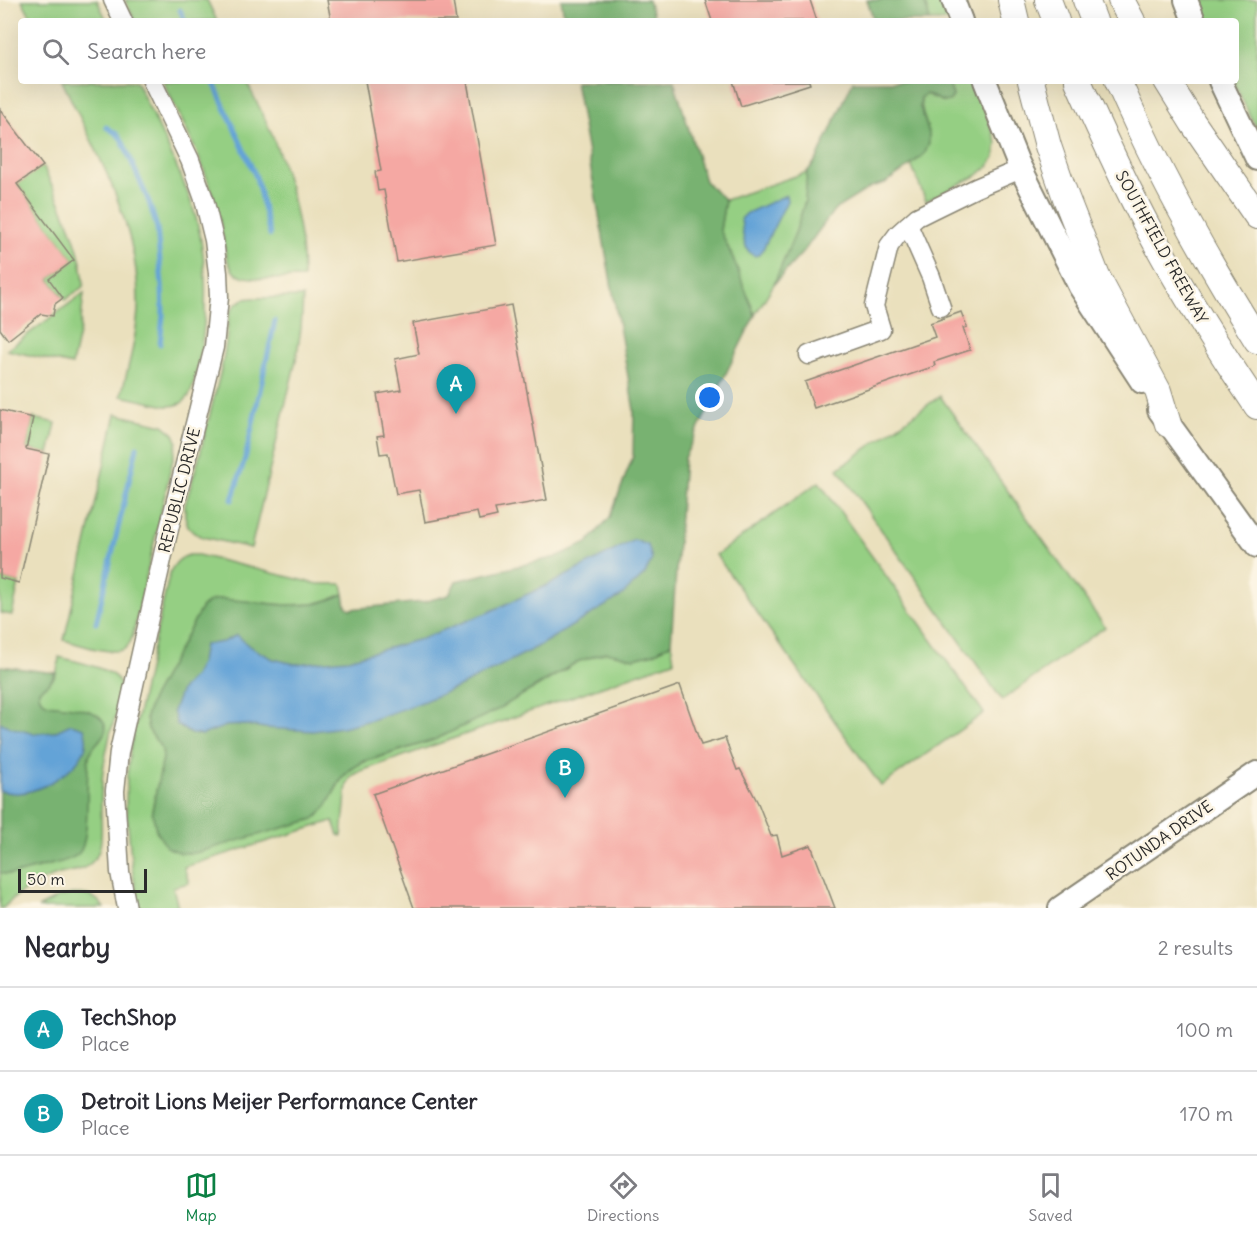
<!DOCTYPE html>
<html lang="en">
<head>
<meta charset="utf-8">
<style>
  :root { --surface:#fff; --page:#f7f7f7; --text:#2b2b33; --muted:#7c7c81; --line:#e1e1e2; --accent:#0b8043 }
  body { margin:0; font-family:Delius,sans-serif; background:var(--page); color:var(--text) }
  .scale { position:absolute; left:18px; bottom:15px; width:129px; box-sizing:border-box; padding-left:6px; border:3px solid #2b2b2b; border-top:0; font-size:16px; line-height:21px; white-space:nowrap; color:#2b2b2b; -webkit-text-stroke:4px #fcf5e5; paint-order:stroke }
  .you { position:absolute; left:710px; top:398px; width:21px; height:21px; margin:-15px; border:4px solid #fff; border-radius:50%; background:#1a73e8; box-shadow:0 0 0 9px #1a73e833 }
  .badge { display:grid; place-items:center; width:39px; height:39px; border-radius:50%; background:var(--accent); color:#fff; font-size:20px; font-weight:700 }
  .pin { position:absolute; translate:-50% -50px; filter:drop-shadow(0 2px 3px #0008) }
  .pin::after { content:''; position:absolute; top:32px; width:21px; height:18px; background:inherit; clip-path:polygon(0 0,100% 0,50% 100%) }
  .list { margin:0; padding:0; list-style:none }
  h2 { display:flex; justify-content:space-between; align-items:center; height:78px; margin:0; padding:0 24px; font-size:26px }
  h2 small { font-size:20px; font-weight:400; color:var(--muted) }
  .list li { display:grid; grid-template-columns:39px 1fr auto; gap:18px; align-items:center; box-sizing:border-box; height:84px; padding:0 24px; border-top:2px solid var(--line) }
  .list b { display:block; font-size:22px; white-space:nowrap }
  .list p { margin:0; font-size:20px; white-space:nowrap; color:var(--muted) }
  .list em { font-size:20px; font-style:normal; color:var(--muted) }
  .icon { flex:none; width:33px; height:33px; fill:none; stroke:currentColor; stroke-width:2; stroke-linecap:round; stroke-linejoin:round }
  .map { position:relative; flex:none; width:1257px; height:908px; overflow:hidden }
  .search { position:absolute; background:var(--surface); box-shadow:0 6px 24px #0002; left:18px; right:18px; top:18px; height:66px; display:flex; align-items:center; gap:15px; box-sizing:border-box; padding:0 21px; border-radius:6px; color:var(--muted); font-size:22px }
  .sheet { height:246px; background:var(--surface) }
  nav { display:flex; justify-content:space-around; align-items:center; box-sizing:border-box; height:84px; border-top:2px solid var(--line); background:var(--surface); font-size:16px; color:var(--muted) }
  nav a { display:grid; justify-items:center; gap:3px }
  nav .on { color:var(--accent) }
  .map>svg:first-child { display:block }
  .green { fill:#95cf83; stroke:#607d57; stroke-width:1.5 }
  .forest { fill:#78b271; stroke:#526e4e; stroke-width:1.5 }
  .water { fill:#64a3d7; stroke:#486781; stroke-width:1.5 }
  .lines { fill:none; stroke-linecap:round; stroke-linejoin:round }
  .stream { stroke:#64a3d7; stroke-width:5 }
  .building { fill:#f5a8a3 }
  .minor-casing { stroke:#8a8674; stroke-width:21 }
  .major-casing { stroke:#8a8674; stroke-width:26 }
  .highway-casing { stroke:#8a8674; stroke-width:28 }
  .minor { stroke:#fff; stroke-width:18 }
  .major { stroke:#fff; stroke-width:22 }
  .highway { stroke:#fff; stroke-width:26 }
  .labels { text-anchor:middle; dominant-baseline:central; stroke-width:5; stroke-linejoin:round; paint-order:stroke }
  .street-label { font-size:16px; fill:#2b2b2b; stroke:#fcf5e5 }
</style>
</head>
<body>
<div class="map">
<svg width="1257" height="908" viewBox="0 0 1257 908">
  <rect width="100%" height="100%" fill="#fcf5e5"/>
  <filter id="ink" filterUnits="userSpaceOnUse"><feTurbulence type="fractalNoise" baseFrequency=".0167" numOctaves="2"/><feDisplacementMap in="SourceGraphic" scale="12" xChannelSelector="R" yChannelSelector="G"/><feConvolveMatrix kernelMatrix="1 2 1 2 8 2 1 2 1" color-interpolation-filters="sRGB"/></filter>
  <filter id="wash" filterUnits="userSpaceOnUse"><feTurbulence type="fractalNoise" baseFrequency=".008" numOctaves="4" result="noise"/><feDisplacementMap in="SourceGraphic" scale="24" xChannelSelector="R" yChannelSelector="G"/><feGaussianBlur stdDeviation="1.35" result="paint"/><feColorMatrix in="noise" values="0 0 0 0 0 0 0 0 0 0 0 0 0 0 0 0 0 1.4 0 .05"/><feComposite in="paint" operator="in"/></filter>
  <g filter="url(#wash)">
    <rect width="100%" height="100%" fill="#eae0bd"/>
    <g class="green">
      <polygon points="22,0 97,0 107,21 33,21"/>
      <polygon points="125,0 207,0 217,21 135,21"/>
      <polygon points="924,0 944,0 951,21 930,21"/>
      <polygon points="1199,0 1257,0 1257,130 1233,81 1236,81 1236,21 1207,21"/>
      <path d="M 62,81 L 136,81 C 155,121 176,160 191,202 C 209,252 209,318 197,369 C 192,389 191,407 166,406 L 121,396 C 128,368 136,340 138,310 C 141,226 97,154 62,81 Z"/>
      <path d="M 163,81 L 246,81 C 255,99 265,117 272,135 C 290,181 303,229 303,278 C 287,278 246,282 235,273 C 224,263 223,231 219,216 C 207,168 184,125 163,81 Z"/>
      <path d="M 948,81 L 974,81 L 997,143 L 995,157 L 987,168 L 976,176 L 926,201 L 911,165 C 915,161 923,157 925,151 C 935,131 920,118 921,98 L 926,94 L 944,102 L 953,96 Z"/>
      <path d="M 43,166 C 60,204 82,243 84,286 L 65,300 L 49,279 L 74,260 L 17,184 Z"/>
      <polygon points="807,172 805,201 796,231 774,284 755,315 733,258 720,230 725,200"/>
      <polygon points="84,293 80,329 72,365 7,350"/>
      <polygon points="303,297 301,328 296,360 251,548 203,537 194,533 188,526 185,516 185,505 199,458 222,366 226,343 228,321 230,312 236,304 244,299 253,298"/>
      <polygon points="940,396 1105,627 1002,700 838,469"/>
      <path d="M 116,414 L 163,425 L 174,434 L 177,441 L 133,635 C 131,640 130,644 126,648 C 114,657 78,644 64,640 Z"/>
      <polygon points="33,418 56,423 49,454 26,449"/>
      <polygon points="819,482 984,713 881,786 716,555"/>
      <path d="M 189,555 L 198,555 L 318,584 L 342,584 L 344,594 L 332,599 L 313,604 L 286,605 L 219,599 L 202,607 L 153,696 L 146,717 L 148,729 L 162,749 L 163,758 L 152,811 L 332,796 C 341,780 345,771 362,763 L 434,740 L 537,687 L 577,662 L 606,652 L 634,658 L 654,653 L 671,643 L 674,661 L 361,771 L 352,776 L 347,784 L 342,836 L 338,835 L 333,821 L 184,867 L 189,883 L 173,887 L 178,908 L 139,908 L 132,867 L 126,805 L 127,775 L 131,745 L 170,572 C 175,563 179,558 189,555 Z"/>
      <polygon points="0,578 19,583 12,615 0,613"/>
      <path d="M 59,657 C 73,661 111,668 118,680 C 126,695 114,718 110,734 C 108,745 105,758 103,770 C 102,781 101,794 101,806 C 100,824 106,850 91,863 C 82,872 68,871 57,875 C 35,882 19,892 3,908 L 0,908 L 0,873 C 16,877 58,863 75,856 C 78,839 83,822 86,804 C 89,783 81,755 100,740 L 43,702 C 31,687 48,688 55,676 C 58,671 58,663 59,657 Z"/>
      <path d="M 72,894 C 87,894 96,895 104,908 L 38,908 L 59,897 Z"/>
    </g>
    <g class="forest">
      <polygon points="561,0 648,0 655,21 565,21"/>
      <polygon points="867,0 924,0 930,21 874,21"/>
      <path d="M 575,81 L 674,81 L 705,181 L 725,200 L 720,230 L 733,258 L 755,315 L 684,458 L 671,643 L 654,653 L 634,658 L 606,652 L 577,662 L 497,710 L 434,740 L 362,762 C 355,766 348,770 342,778 C 332,792 330,808 314,819 L 195,853 L 181,853 L 166,847 L 156,830 L 152,811 L 163,758 L 162,749 L 148,729 L 146,717 L 153,696 L 202,607 L 210,601 L 219,599 C 250,600 282,608 313,604 C 323,603 334,598 344,594 L 346,606 L 350,609 L 423,602 L 449,595 L 456,581 L 556,557 L 587,543 L 610,517 L 633,456 L 634,410 Z"/>
      <polygon points="853,81 948,81 953,96 950,101 944,102 926,94 921,98 920,107 929,133 929,143 925,153 911,165 885,183 871,187 834,210 804,251 774,284 796,231 805,201 807,172 817,159"/>
      <path d="M 0,666 L 56,673 L 49,683 L 39,690 C 38,697 41,701 48,704 C 62,706 91,707 101,718 C 116,734 91,742 89,757 C 85,778 91,841 79,853 C 71,861 56,863 45,866 C 31,869 14,877 0,873 Z"/>
    </g>
    <g class="water">
      <path d="M 786,195 L 787,201 L 762,251 L 758,255 L 754,256 C 742,249 743,231 741,219 L 747,213 Z"/>
      <polygon points="634,540 648,545 652,559 645,574 620,597 537,647 461,686 417,704 371,720 342,727 313,731 265,728 246,725 226,726 202,735 191,734 177,725 173,711 181,690 194,676 201,662 204,645 223,642 237,635 250,647 273,659 295,664 348,659 421,639 489,612 554,582"/>
      <path d="M 0,722 L 10,727 L 34,734 L 54,732 L 71,724 L 84,728 C 86,735 88,743 84,751 C 75,771 41,792 19,793 C 13,794 6,792 0,791 Z"/>
    </g>
    <g class="lines">
      <g class="stream">
        <polyline points="180,10 185,21"/>
        <polyline points="213,81 256,177 270,235"/>
        <polyline points="106,127 117,134 122,140 149,202 157,228 162,286 163,315 160,344"/>
        <polyline points="232,500 246,455 275,321"/>
        <polyline points="96,623 137,447"/>
      </g>
    </g>
    <g id="blocks">
      <g class="building">
        <polygon points="327,0 453,0 456,21 331,21"/>
        <polygon points="705,0 810,0 817,21 712,21"/>
        <polygon points="365,81 467,81 496,245 397,262 384,190 378,191 375,172 381,171"/>
        <polygon points="733,81 809,81 810,84 741,106"/>
        <polygon points="0,109 43,166 17,184 74,260 49,279 63,298 55,304 53,316 41,314 8,340 0,329"/>
        <polygon points="511,305 547,500 495,509 497,516 479,520 477,512 425,522 419,490 396,494 388,453 380,454 377,436 384,435 377,394 401,390 395,359 419,354 413,323"/>
        <polygon points="961,312 967,327 963,328 970,350 934,362 935,366 814,408 805,382 935,337 930,323"/>
        <polygon points="0,410 33,418 26,449 49,454 19,583 0,578"/>
        <polygon points="680,685 701,745 725,738 737,770 740,769 758,803 771,836 777,835 782,855 811,845 835,908 414,908 373,794"/>
      </g>
    </g>
  </g>
  <g filter="url(#ink)">
    <use href="#blocks" fill-opacity="0" stroke="#8a8674" stroke-width="1.5"/>
    <g class="lines">
      <g class="minor-casing">
        <g id="minor">
          <polyline points="113,0 123,21"/>
          <polyline points="908,225 931,277 941,307"/>
          <polyline points="809,355 881,329 874,306 889,246 898,234 917,217 931,210 976,188 1021,169"/>
          <polyline points="127,908 120,872 115,791 119,752 167,537 214,347 219,297 218,273 214,240 204,199 190,160 152,81"/>
        </g>
      </g>
      <g class="major-casing">
        <g id="major">
          <polyline points="953,0 961,21"/>
          <polyline points="1186,0 1194,21"/>
          <polyline points="985,81 1018,163 1080,287 1142,382"/>
          <polyline points="1220,81 1257,159"/>
          <polyline points="1159,410 1257,546"/>
          <polyline points="1060,908 1257,773"/>
        </g>
      </g>
      <g class="highway-casing">
        <g id="highway">
          <polyline points="1011,0 1016,21"/>
          <polyline points="1048,0 1056,21"/>
          <polyline points="1086,0 1094,21"/>
          <polyline points="1121,0 1132,21"/>
          <polyline points="1031,81 1048,146 1066,198 1097,277 1158,391 1168,424"/>
          <path d="M 1078,81 C 1100,130 1122,179 1147,226 C 1180,288 1218,348 1257,406"/>
          <path d="M 1118,81 C 1157,171 1205,257 1257,340"/>
          <polyline points="1167,81 1193,123 1257,216"/>
        </g>
      </g>
      <use href="#minor" class="minor"/>
      <use href="#major" class="major"/>
      <use href="#highway" class="highway"/>
    </g>
  </g>
  <g class="labels">
    <g class="street-label">
      <text transform="translate(1162 247) rotate(61)">SOUTHFIELD FREEWAY</text>
      <text transform="translate(179 490) rotate(-76)">REPUBLIC DRIVE</text>
      <text transform="translate(1159 840) rotate(-35)">ROTUNDA DRIVE</text>
    </g>
  </g>
</svg>
<div class="scale">50 m</div>
<div class="you"></div>
<div class="pin badge" style="left:456px;top:414px;background:#0f9aa8">A</div>
<div class="pin badge" style="left:565px;top:798px;background:#0f9aa8">B</div>
<div class="search"><svg class="icon" aria-label="search" viewBox="0 0 24 24"><circle cx="10" cy="10" r="6"/><path d="M15 15l6 6"/></svg>Search here</div>
</div>
<section class="sheet">
<h2>Nearby<small>2 results</small></h2>
<ul class="list">
<li><span class="badge" style="background:#0f9aa8">A</span><div><b>TechShop</b><p>Place</p></div><em>100 m</em></li>
<li><span class="badge" style="background:#0f9aa8">B</span><div><b>Detroit Lions Meijer Performance Center</b><p>Place</p></div><em>170 m</em></li>
</ul>
</section>
<nav>
<a class="on"><svg class="icon" aria-label="map" viewBox="0 0 24 24"><path d="M3 6l6-2 6 2 6-2v14l-6 2-6-2-6 2zM9 4v14M15 6v14"/></svg>Map</a>
<a><svg class="icon" aria-label="directions" viewBox="0 0 24 24"><path d="M12 3l9 9-9 9-9-9zM9 14v-3h6M13 9l2 2-2 2"/></svg>Directions</a>
<a><svg class="icon" aria-label="saved" viewBox="0 0 24 24"><path d="M7 4h10v16l-5-4-5 4z"/></svg>Saved</a>
</nav>
</body>
</html>
